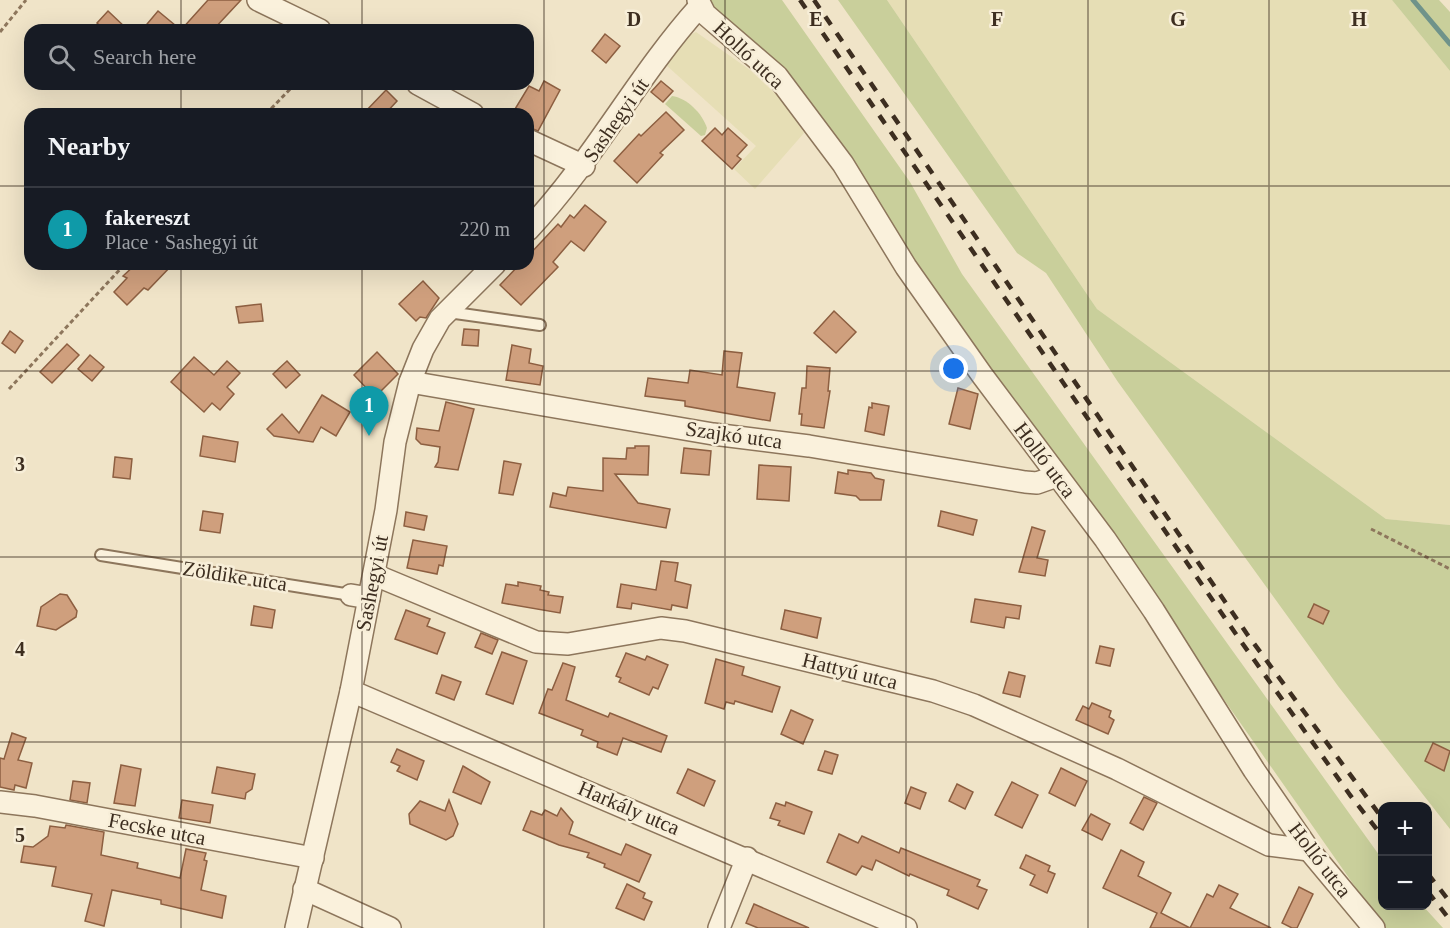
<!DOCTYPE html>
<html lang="en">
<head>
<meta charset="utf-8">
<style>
  :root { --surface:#171b24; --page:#242831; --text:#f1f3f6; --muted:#9ea1a6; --line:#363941; --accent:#d93025 }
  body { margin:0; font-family:Georgia,serif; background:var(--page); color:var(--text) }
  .controls { position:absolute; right:18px; bottom:18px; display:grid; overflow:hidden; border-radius:12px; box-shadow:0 6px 24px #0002 }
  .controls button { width:54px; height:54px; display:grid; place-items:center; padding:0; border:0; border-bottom:2px solid var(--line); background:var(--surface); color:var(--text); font:30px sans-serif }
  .you { position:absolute; left:954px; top:369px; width:21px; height:21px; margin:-15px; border:4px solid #fff; border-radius:50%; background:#1a73e8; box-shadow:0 0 0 9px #1a73e833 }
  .badge { display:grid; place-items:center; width:39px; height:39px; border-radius:50%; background:var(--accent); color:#fff; font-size:20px; font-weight:700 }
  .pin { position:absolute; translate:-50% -50px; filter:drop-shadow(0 2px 3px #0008) }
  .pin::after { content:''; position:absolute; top:32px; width:21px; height:18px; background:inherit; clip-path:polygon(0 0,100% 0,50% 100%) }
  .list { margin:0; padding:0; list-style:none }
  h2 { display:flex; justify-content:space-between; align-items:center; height:78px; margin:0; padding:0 24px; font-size:26px }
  h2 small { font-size:20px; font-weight:400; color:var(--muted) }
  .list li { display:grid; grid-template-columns:39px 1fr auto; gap:18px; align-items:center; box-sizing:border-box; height:84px; padding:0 24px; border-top:2px solid var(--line) }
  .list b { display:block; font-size:22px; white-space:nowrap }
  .list p { margin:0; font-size:20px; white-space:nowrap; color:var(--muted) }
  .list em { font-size:20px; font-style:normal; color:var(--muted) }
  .icon { flex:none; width:33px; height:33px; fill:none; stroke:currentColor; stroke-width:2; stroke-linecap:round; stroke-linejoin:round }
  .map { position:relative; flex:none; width:1450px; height:928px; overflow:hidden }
  .search { position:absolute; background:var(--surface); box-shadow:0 6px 24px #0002; left:24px; top:24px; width:510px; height:66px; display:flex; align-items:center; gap:15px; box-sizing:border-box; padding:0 21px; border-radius:18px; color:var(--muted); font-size:22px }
  .panel { position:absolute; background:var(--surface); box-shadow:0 6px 24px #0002; left:24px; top:108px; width:510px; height:162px; border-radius:18px }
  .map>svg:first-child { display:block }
  .farmland { fill:#e6deb5 }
  .green { fill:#c9cf9b }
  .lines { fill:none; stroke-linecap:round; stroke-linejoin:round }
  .stream { stroke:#6f938a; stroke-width:5 }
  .building { fill:#cf9f7d; stroke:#8d5f41; stroke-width:1.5 }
  .service-casing { stroke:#8d765c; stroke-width:14 }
  .minor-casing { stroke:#8d765c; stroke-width:24 }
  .path { stroke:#8d765c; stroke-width:3; stroke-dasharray:4.5 3; stroke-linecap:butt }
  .service { stroke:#faf1dc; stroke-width:10 }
  .minor { stroke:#faf1dc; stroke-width:21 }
  .rail { stroke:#3d2e20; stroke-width:4.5; stroke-dasharray:10 10; stroke-linecap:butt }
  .grid { fill:none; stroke:#3d2e20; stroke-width:1.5; stroke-opacity:0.55 }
  .labels { text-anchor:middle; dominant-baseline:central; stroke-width:5; stroke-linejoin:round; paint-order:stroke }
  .street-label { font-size:21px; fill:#3d2e20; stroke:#f7eed8 }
  .grid-label { font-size:20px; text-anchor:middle; font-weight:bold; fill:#3d2e20; stroke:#f7eed8; stroke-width:5; stroke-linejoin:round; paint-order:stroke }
</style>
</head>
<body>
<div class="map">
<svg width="1450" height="928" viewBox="0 0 1450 928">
  <rect width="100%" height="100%" fill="#f0e4c8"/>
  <g class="farmland">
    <polygon points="887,0 1392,0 1450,71 1450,525 1386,519 1097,309"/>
    <polygon points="696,32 750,70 783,101 804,133 755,189 734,169 756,146 666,65 688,36"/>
  </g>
  <g class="green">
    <polygon points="703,0 782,0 910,182 962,274 1382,859 1382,906 1423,906 1443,928 1384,928 1131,567 1027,430 786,75 715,8"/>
    <polygon points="838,0 887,0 1097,309 1386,519 1450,525 1450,829 1338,686 1118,382 1046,273 1017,253"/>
    <polygon points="1392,0 1439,0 1450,12 1450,71"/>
    <path d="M 672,96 C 687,98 702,113 707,128 L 705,135 L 701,136 L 665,104 Z"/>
  </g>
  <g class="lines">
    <polyline class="stream" points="1413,0 1450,44"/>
  </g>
  <g class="building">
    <polygon points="208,0 241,0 213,30 142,30 158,11 181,30"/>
    <polygon points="108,11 128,30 104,30 97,23"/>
    <polygon points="605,34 620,46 606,63 592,51"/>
    <polygon points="544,81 560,90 538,131 528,127 528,114 512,114 529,86 539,91"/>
    <polygon points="661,81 673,91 663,102 651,92"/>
    <polygon points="386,90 397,101 385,114 363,114"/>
    <polygon points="666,112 684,130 660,153 663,155 637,183 614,161 639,134 641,136"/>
    <polygon points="715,128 722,135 728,128 747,145 737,156 741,159 732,169 702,141"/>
    <polygon points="585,205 606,222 584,251 571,241 553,262 558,267 521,305 500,285 520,264 528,264 528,256 558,224 561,227 570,215 574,218"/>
    <polygon points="136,264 173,264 148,290 144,288 127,305 114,292 127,278 123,276"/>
    <polygon points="423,281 439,298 426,318 420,317 416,321 399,304"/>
    <polygon points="261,304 263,321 239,323 236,307"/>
    <polygon points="834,311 856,332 836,353 814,333"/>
    <polygon points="464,329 479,330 478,346 462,345"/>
    <polygon points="10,331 23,341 15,353 2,343"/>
    <polygon points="67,344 79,355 52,383 40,372"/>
    <polygon points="512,345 531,349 529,363 543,366 540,385 506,380"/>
    <polygon points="724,351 742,353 737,387 775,393 770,421 685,406 685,401 645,396 648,378 688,383 690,370 722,375"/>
    <polygon points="377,352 398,374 378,394 372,394 354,375"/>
    <polygon points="90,355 104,367 92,381 78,369"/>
    <polygon points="194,357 214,375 227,361 240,373 227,387 234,394 220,410 212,403 204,412 171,382"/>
    <polygon points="287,361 300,375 286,388 273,374"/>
    <polygon points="807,366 830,368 828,391 830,391 824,428 801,425 802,414 799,414 802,388 806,388"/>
    <polygon points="958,388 978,394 970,429 949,424"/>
    <polygon points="322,395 350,412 336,436 321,427 313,442 274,436 267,429 282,414 299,433"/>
    <polygon points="446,402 474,409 458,470 435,467 438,462 440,447 421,444 416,439 417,428 439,431"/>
    <polygon points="872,403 889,406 884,435 865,431 869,407 872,408"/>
    <polygon points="203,436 238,442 235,462 200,456"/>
    <polygon points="635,446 649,446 648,475 615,474 638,503 670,509 666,528 550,507 553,493 566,496 568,487 603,491 603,458 626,459 627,448 635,448"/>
    <polygon points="684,448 711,451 709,475 681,473"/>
    <polygon points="115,457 132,459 130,479 113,477"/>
    <polygon points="504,461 521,464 513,495 499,493"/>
    <polygon points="759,465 791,467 789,501 757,499"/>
    <polygon points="848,470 871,473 875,478 884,480 881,500 860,500 856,496 835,493 838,472 848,474"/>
    <polygon points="203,511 223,514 220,533 200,530"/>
    <polygon points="941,511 977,520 973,535 938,526"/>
    <polygon points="406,512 427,516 424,530 404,526"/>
    <polygon points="1032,527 1045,531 1037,558 1048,560 1045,576 1019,572"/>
    <polygon points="413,540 447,546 443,566 439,565 437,574 407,568"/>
    <polygon points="661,561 678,563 675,581 691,585 687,608 672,605 671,610 632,603 631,609 617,607 621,584 656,590"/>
    <polygon points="518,582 541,586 540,590 549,592 548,595 563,597 560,613 502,603 506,584 518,586"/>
    <polygon points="60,594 67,595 77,611 76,617 56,630 37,626 41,607"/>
    <polygon points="975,599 1021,606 1019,619 1006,617 1004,628 971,622"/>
    <polygon points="1314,604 1329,611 1323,624 1308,617"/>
    <polygon points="254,606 275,610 272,628 251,625"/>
    <polygon points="406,610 430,619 427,626 445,633 437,654 395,639"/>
    <polygon points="785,610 821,618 817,638 781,629"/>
    <polygon points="481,633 498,640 492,654 475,647"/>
    <polygon points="1100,646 1114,649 1110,666 1096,663"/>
    <polygon points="502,652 527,661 513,704 486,694"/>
    <polygon points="626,653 645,660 647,656 668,665 658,689 653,687 649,695 619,682 621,678 616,676"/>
    <polygon points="716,659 744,667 742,675 780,687 772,712 735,701 734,704 726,702 724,709 705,703"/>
    <polygon points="563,663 575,667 566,700 608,717 610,713 667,736 661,752 623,738 617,755 597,747 598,742 581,735 583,730 539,713 548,689 552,690"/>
    <polygon points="1009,672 1025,676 1020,697 1003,693"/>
    <polygon points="442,675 461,682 454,700 436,693"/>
    <polygon points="1092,703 1111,711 1109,717 1114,720 1108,734 1076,720 1083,706 1089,709"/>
    <polygon points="791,710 813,720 803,744 781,734"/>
    <polygon points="12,733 26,738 18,760 32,763 26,788 15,785 14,790 0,787 0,758 4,759"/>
    <polygon points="1433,743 1450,751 1444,771 1425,761"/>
    <polygon points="397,749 424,761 417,780 397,771 400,766 391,762"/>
    <polygon points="825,751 838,755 832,774 818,770"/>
    <polygon points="121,765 141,769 135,806 114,803"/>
    <polygon points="463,766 490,782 481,804 453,792"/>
    <polygon points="217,767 255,774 252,789 246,793 245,799 212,793"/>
    <polygon points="1061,768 1087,781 1075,806 1049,793"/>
    <polygon points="688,769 715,781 704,806 677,793"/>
    <polygon points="73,781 90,783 87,803 70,800"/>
    <polygon points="1012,782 1038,795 1022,828 995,815"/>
    <polygon points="957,784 973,792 965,809 949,801"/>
    <polygon points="911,787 926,793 920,809 905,803"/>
    <polygon points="1144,797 1157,803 1143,830 1130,823"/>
    <polygon points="182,800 213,805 210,823 179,818"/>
    <polygon points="449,800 458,824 453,836 446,840 410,824 409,814 420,801 445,811"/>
    <polygon points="786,802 812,812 804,834 778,825 780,821 770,818 776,803 785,806"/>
    <polygon points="561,808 573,822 569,834 621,855 626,844 651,855 639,882 604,867 605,864 587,857 589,853 559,845 523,830 531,811 542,815 545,810 557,816"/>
    <polygon points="1091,814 1110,824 1102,840 1082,830"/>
    <polygon points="66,825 104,832 101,855 138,863 137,868 180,878 186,849 206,853 204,860 207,861 201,890 226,896 222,918 161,904 161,900 112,890 104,926 85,921 92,894 52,886 56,867 21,862 24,846 33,847 48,836 50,826 65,828"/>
    <polygon points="839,834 858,843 862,836 899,853 901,848 980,880 977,886 987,890 978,909 947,895 949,890 910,874 909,876 876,860 872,870 862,866 856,875 827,862"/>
    <polygon points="1121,850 1144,862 1138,876 1171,893 1161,913 1190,928 1207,894 1213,897 1219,885 1238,894 1230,908 1271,928 1150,928 1157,913 1103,888"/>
    <polygon points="1026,855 1050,866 1048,871 1055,874 1047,893 1030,885 1035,875 1020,868"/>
    <polygon points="627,884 645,893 643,898 652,902 644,920 616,908"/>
    <polygon points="1299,887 1313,894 1297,928 1292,928 1282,923"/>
    <polygon points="754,904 809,928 758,928 746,923"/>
  </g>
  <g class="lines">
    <g class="service-casing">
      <g id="service">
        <polyline points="448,312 540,325"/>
        <polyline points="101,555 351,595"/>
      </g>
    </g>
    <g class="minor-casing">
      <g id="minor">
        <polyline points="258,0 320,30"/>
        <polyline points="698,0 705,14 777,76 843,164 906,267 982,375 1105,539 1154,611 1254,770 1309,850 1374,928"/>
        <polyline points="418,84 473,114"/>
        <polyline points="528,140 584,166"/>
        <path d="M 528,230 C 594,160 637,76 700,6"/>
        <polyline points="410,382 713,434 809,446 1025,482 1037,483 1057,476"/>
        <polyline points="375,575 536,642 568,644 661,628 685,631 933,691 974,705 1117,769 1269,845 1309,850"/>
        <polyline points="351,595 369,598"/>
        <polyline points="351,691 906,928"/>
        <polyline points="0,802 35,806 313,858"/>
        <polyline points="304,889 390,928"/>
        <polyline points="296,928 351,691 386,510 395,442 410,382 423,349 440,319 495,264"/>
        <polyline points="719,928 747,858"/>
      </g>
    </g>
    <g class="path">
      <polyline points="0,32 26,0"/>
      <polyline points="266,114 295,84"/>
      <polyline points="9,389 125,264"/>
      <polyline points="1371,529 1450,569"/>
    </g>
    <use href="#service" class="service"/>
    <use href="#minor" class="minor"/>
    <g class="rail">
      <polyline points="800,0 1240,640 1350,795 1382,836"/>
      <polyline points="814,0 1247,634 1382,818"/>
      <polyline points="1428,874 1450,902"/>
      <polyline points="1428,892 1450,920"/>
    </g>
  </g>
  <path class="grid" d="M 181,0 L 181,30M 362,0 L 362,30M 544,0 L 544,928M 725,0 L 725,928M 906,0 L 906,928M 1088,0 L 1088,928M 1269,0 L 1269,928M 181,84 L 181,114M 362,84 L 362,114M 0,186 L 30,186M 528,186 L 1450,186M 181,264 L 181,928M 362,264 L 362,928M 0,371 L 1450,371M 0,557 L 1450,557M 0,742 L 1450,742"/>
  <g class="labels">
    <g class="street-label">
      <text transform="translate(749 55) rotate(43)">Holló utca</text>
      <text transform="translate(616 120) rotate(-55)">Sashegyi út</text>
      <text transform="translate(734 435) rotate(8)">Szajkó utca</text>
      <text transform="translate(1045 460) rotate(53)">Holló utca</text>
      <text transform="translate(235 576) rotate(9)">Zöldike utca</text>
      <text transform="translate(372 583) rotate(-79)">Sashegyi út</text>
      <text transform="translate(850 671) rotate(14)">Hattyú utca</text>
      <text transform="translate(629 808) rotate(23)">Harkály utca</text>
      <text transform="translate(157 829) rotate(11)">Fecske utca</text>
      <text transform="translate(1320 860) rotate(52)">Holló utca</text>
    </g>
  </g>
  <g class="grid-label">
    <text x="634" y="26">D</text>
    <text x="816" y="26">E</text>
    <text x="997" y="26">F</text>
    <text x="1178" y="26">G</text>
    <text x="1359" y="26">H</text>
    <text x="20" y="471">3</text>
    <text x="20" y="656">4</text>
    <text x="20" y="842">5</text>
  </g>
</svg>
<div class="controls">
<button>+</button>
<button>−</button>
</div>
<div class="you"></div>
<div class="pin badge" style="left:369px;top:436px;background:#0f9aa8">1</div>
<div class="search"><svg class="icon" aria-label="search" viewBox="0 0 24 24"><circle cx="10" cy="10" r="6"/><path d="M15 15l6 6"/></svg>Search here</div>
<section class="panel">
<h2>Nearby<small></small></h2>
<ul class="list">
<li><span class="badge" style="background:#0f9aa8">1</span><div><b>fakereszt</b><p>Place · Sashegyi út</p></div><em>220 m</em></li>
</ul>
</section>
</div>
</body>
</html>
